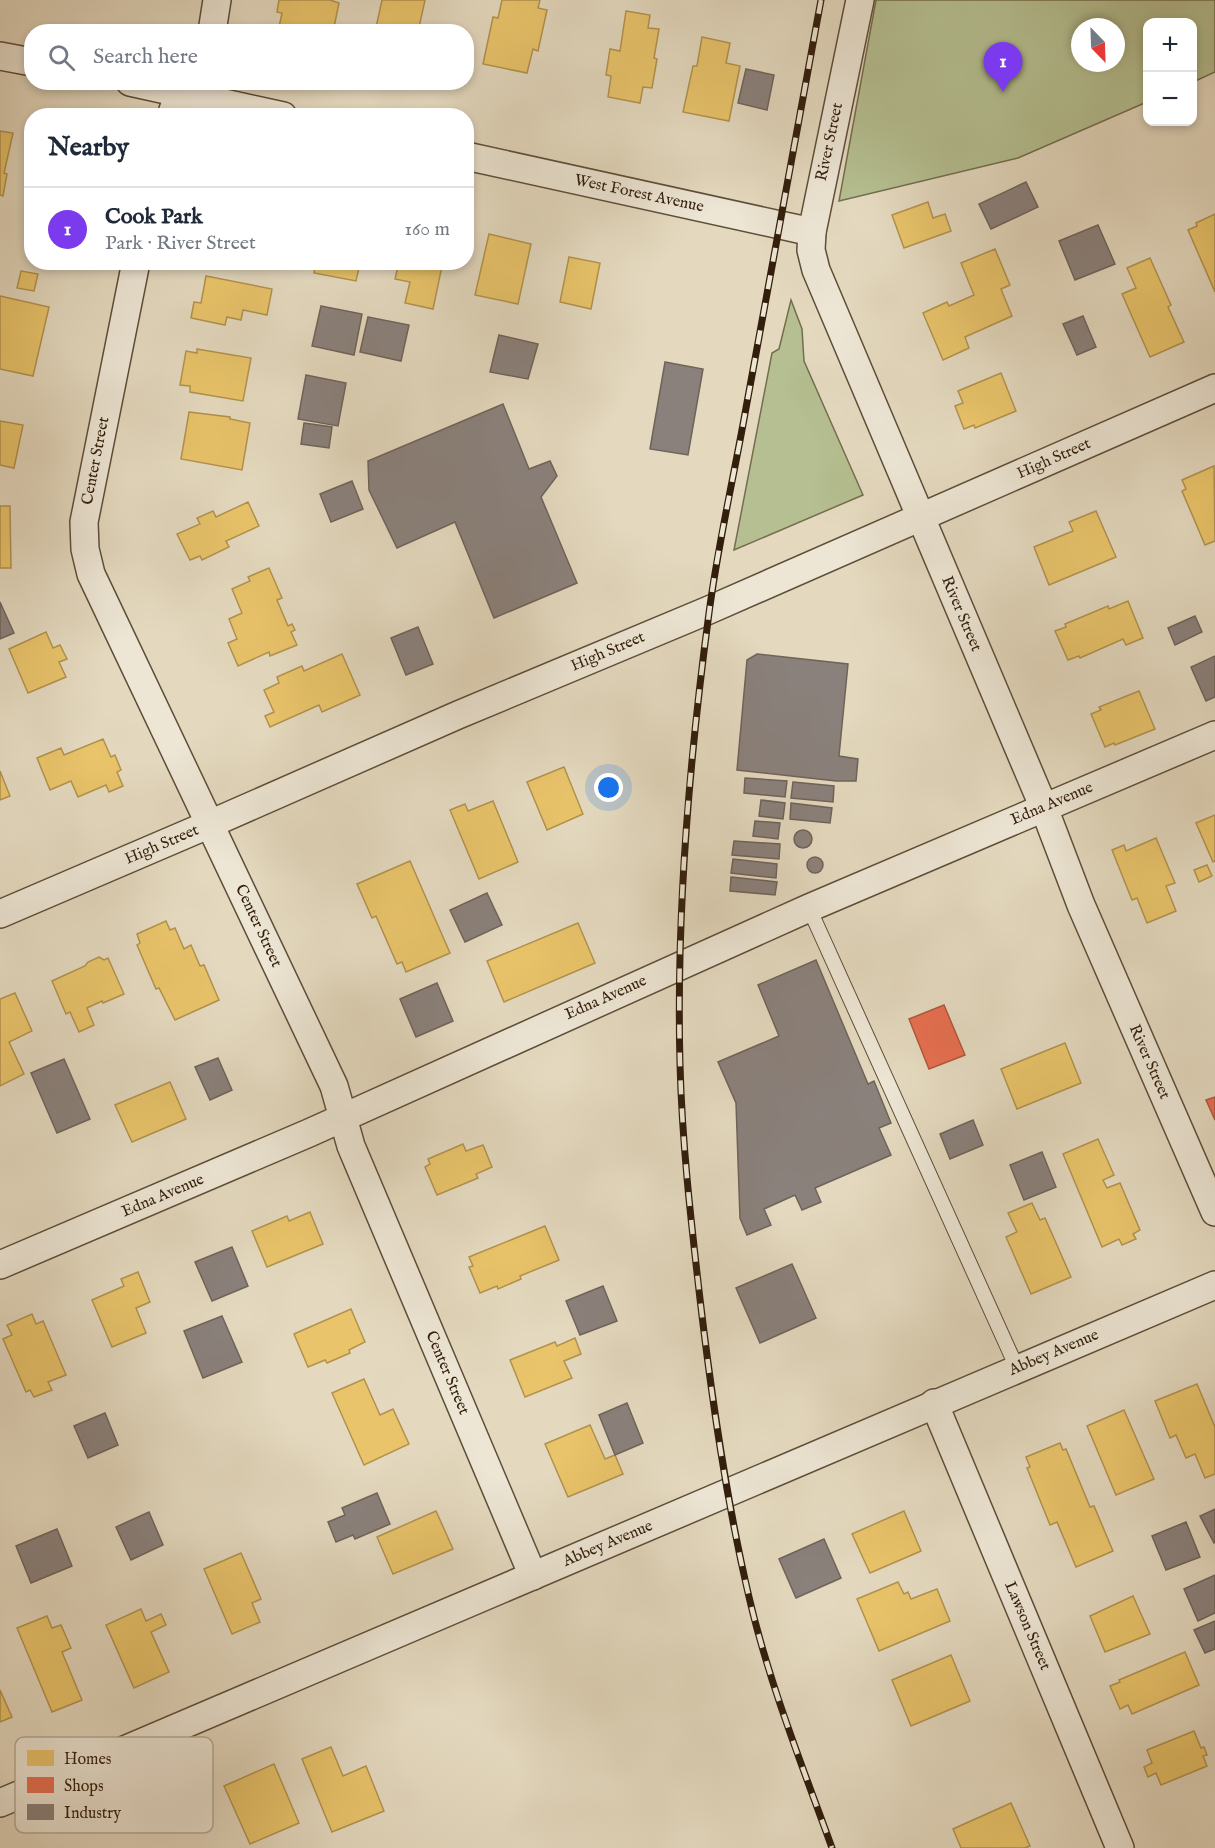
<!DOCTYPE html>
<html lang="en">
<head>
<meta charset="utf-8">
<style>
  :root { --surface:#fff; --page:#f6f6f7; --text:#1f2937; --muted:#747a83; --line:#e0e1e3; --accent:#7c3aed }
  body { margin:0; font-family:"IM FELL English",serif; background:var(--page); color:var(--text) }
  .controls { position:absolute; right:18px; top:18px; display:grid; overflow:hidden; border-radius:12px; box-shadow:0 3px 9px #0003 }
  .controls button { width:54px; height:54px; display:grid; place-items:center; padding:0; border:0; border-bottom:2px solid var(--line); background:var(--surface); color:var(--text); font:30px sans-serif }
  .compass { position:absolute; left:1071px; top:18px; width:54px; height:54px; border-radius:50%; background:var(--surface); box-shadow:0 3px 9px #0003; rotate:157deg }
  .you { position:absolute; left:609px; top:788px; width:21px; height:21px; margin:-15px; border:4px solid #fff; border-radius:50%; background:#1a73e8; box-shadow:0 0 0 9px #1a73e833 }
  .badge { display:grid; place-items:center; width:39px; height:39px; border-radius:50%; background:var(--accent); color:#fff; font-size:20px; font-weight:700 }
  .pin { position:absolute; translate:-50% -50px; filter:drop-shadow(0 2px 3px #0008) }
  .pin::after { content:''; position:absolute; top:32px; width:21px; height:18px; background:inherit; clip-path:polygon(0 0,100% 0,50% 100%) }
  .list { margin:0; padding:0; list-style:none }
  h2 { display:flex; justify-content:space-between; align-items:center; height:78px; margin:0; padding:0 24px; font-size:26px }
  h2 small { font-size:20px; font-weight:400; color:var(--muted) }
  .list li { display:grid; grid-template-columns:39px 1fr auto; gap:18px; align-items:center; box-sizing:border-box; height:84px; padding:0 24px; border-top:2px solid var(--line) }
  .list b { display:block; font-size:22px; white-space:nowrap }
  .list p { margin:0; font-size:20px; white-space:nowrap; color:var(--muted) }
  .list em { font-size:20px; font-style:normal; color:var(--muted) }
  .icon { flex:none; width:33px; height:33px; fill:none; stroke:currentColor; stroke-width:2; stroke-linecap:round; stroke-linejoin:round }
  .map { position:relative; flex:none; width:1215px; height:1848px; overflow:hidden }
  .search { position:absolute; background:var(--surface); box-shadow:0 3px 9px #0003; left:24px; top:24px; width:450px; height:66px; display:flex; align-items:center; gap:15px; box-sizing:border-box; padding:0 21px; border-radius:24px; color:var(--muted); font-size:22px }
  .panel { position:absolute; background:var(--surface); box-shadow:0 3px 9px #0003; left:24px; top:108px; width:450px; height:162px; border-radius:24px }
  .map>svg:first-child { display:block }
  .green { fill:#b5bf91; stroke:#746e4e; stroke-width:1.5; fill-rule:evenodd }
  .homes { fill:#e9c46a; stroke:#b2924e; stroke-width:1.5 }
  .shops { fill:#e76f51; stroke:#b1573c; stroke-width:1.5 }
  .industry { fill:#8a817c; stroke:#70635a; stroke-width:1.5 }
  .lines { fill:none; stroke-linecap:round; stroke-linejoin:round }
  .service-casing { stroke:#5e4d38; stroke-width:16 }
  .minor-casing { stroke:#5e4d38; stroke-width:30 }
  .service { stroke:#ede6d5; stroke-width:14 }
  .minor { stroke:#ede6d5; stroke-width:27 }
  .rail-casing { stroke:#321e0b; stroke-width:7 }
  .rail { stroke:#ede6d5; stroke-width:4.5; stroke-dasharray:14; stroke-linecap:butt }
  .labels { text-anchor:middle; dominant-baseline:central; stroke-width:6; stroke-linejoin:round; paint-order:stroke }
  .street-label { font-size:16px; fill:#321e0b; stroke:#ede6d5 }
  .key { fill:#ede6d5; stroke:#b5aa98; stroke-width:1.5 }
  .key-label { font-size:16px; fill:#321e0b }
</style>
</head>
<body>
<div class="map">
<svg width="1215" height="1848" viewBox="0 0 1215 1848">
  <rect width="100%" height="100%" fill="#e4d9bf"/>
  <filter id="stains"><feTurbulence type="fractalNoise" baseFrequency=".00333" numOctaves="4"/><feColorMatrix values="0 0 0 0 .2 0 0 0 0 .09 0 0 0 0 .02 0 0 0 .5 -.17"/></filter>
  <radialGradient id="worn" r=".72"><stop offset=".6" stop-color="#630" stop-opacity="0"/><stop offset="1" stop-color="#630" stop-opacity=".3"/></radialGradient>
  <g class="green">
    <path d="M 876,0 L 1215,0 L 1215,72 L 1193,82 L 1192,22 L 1148,22 L 1147,102 L 1018,158 L 839,201 ZM 1080,27 L 1116,27 L 1116,63 L 1080,63 Z"/>
    <polygon points="791,300 802,329 804,361 863,495 734,550 772,353 779,349"/>
  </g>
  <g class="homes">
    <polygon points="279,0 330,0 339,3 333,32 278,32 282,13 277,12"/>
    <polygon points="382,0 425,0 418,32 375,32"/>
    <polygon points="502,0 540,0 538,8 547,10 538,51 533,49 527,73 483,64 493,17 498,18"/>
    <polygon points="626,11 650,15 648,28 659,29 654,58 657,59 652,88 643,87 640,103 608,97 611,76 606,75 610,49 620,51"/>
    <polygon points="702,37 730,43 726,63 740,66 729,121 683,112 693,66 697,66"/>
    <polygon points="0,131 13,133 4,173 7,174 3,196 0,195"/>
    <polygon points="928,202 933,218 945,214 951,231 904,248 892,215"/>
    <polygon points="1215,214 1215,292 1188,230 1197,226 1196,223"/>
    <polygon points="489,234 531,244 518,304 475,295"/>
    <polygon points="995,249 1010,285 1001,289 1012,316 965,337 969,348 943,360 923,313 947,302 949,306 974,295 961,263"/>
    <polygon points="569,257 600,263 591,309 560,302"/>
    <polygon points="1150,258 1171,305 1168,307 1184,342 1150,357 1122,294 1136,288 1127,268"/>
    <polygon points="316,262 365,262 363,268 359,268 356,281 314,273"/>
    <polygon points="399,262 450,262 449,267 442,266 433,309 405,303 410,282 395,279"/>
    <polygon points="21,271 38,274 34,291 17,288"/>
    <polygon points="206,276 272,289 267,315 243,310 241,320 227,317 225,325 191,318 194,302 201,303"/>
    <polygon points="0,296 49,307 33,376 0,369"/>
    <polygon points="197,349 251,358 243,401 190,392 190,386 180,385 186,351 197,353"/>
    <polygon points="1001,373 1016,411 975,428 974,425 964,429 955,406 963,403 958,391"/>
    <polygon points="189,412 230,417 230,419 250,423 242,470 181,459"/>
    <polygon points="0,421 23,425 14,468 0,465"/>
    <polygon points="1214,466 1215,541 1205,545 1182,491 1186,489 1182,480"/>
    <polygon points="248,502 259,526 226,541 229,547 202,560 200,556 190,560 177,534 200,524 197,518 213,511 216,517"/>
    <polygon points="0,506 10,506 11,568 0,568"/>
    <polygon points="1096,511 1116,557 1049,585 1034,547 1073,531 1069,522"/>
    <polygon points="269,568 282,598 277,600 288,626 292,624 295,630 291,632 297,645 270,656 269,652 238,666 228,643 237,639 229,619 242,613 232,589 250,581 248,577"/>
    <polygon points="1128,601 1143,638 1126,645 1123,639 1080,658 1079,656 1068,660 1055,631 1066,627 1065,624 1108,606 1109,609"/>
    <polygon points="46,632 53,648 60,645 67,659 59,662 66,677 28,693 9,649"/>
    <polygon points="342,654 360,695 322,712 319,705 270,727 265,716 274,712 264,690 279,683 277,677 302,666 304,671"/>
    <polygon points="1139,691 1155,729 1115,745 1114,743 1105,747 1091,714 1101,710 1099,707"/>
    <polygon points="103,739 111,757 115,755 121,770 117,772 123,786 109,792 106,785 78,797 71,781 50,790 37,758 61,748 64,755"/>
    <polygon points="564,767 583,814 547,830 527,782"/>
    <polygon points="0,771 10,796 0,800"/>
    <polygon points="493,801 518,862 479,879 450,810 465,804 468,811"/>
    <polygon points="1215,815 1215,861 1213,862 1196,823"/>
    <polygon points="1156,838 1175,883 1166,886 1176,911 1147,923 1137,898 1132,900 1112,850 1124,845 1126,851"/>
    <polygon points="410,861 450,953 406,972 402,962 397,964 376,916 372,918 357,884"/>
    <polygon points="1207,865 1212,876 1199,882 1194,870"/>
    <polygon points="166,921 170,930 175,928 184,949 191,945 200,966 204,965 219,1000 175,1020 159,988 156,989 137,945 140,943 137,934"/>
    <polygon points="578,923 595,963 504,1002 487,961"/>
    <polygon points="99,957 104,960 108,958 124,994 103,1003 102,1001 87,1008 94,1025 79,1032 70,1012 66,1014 52,981 85,966 88,962"/>
    <polygon points="15,993 32,1031 9,1042 24,1074 0,1086 0,999"/>
    <polygon points="1065,1043 1081,1083 1017,1109 1001,1069"/>
    <polygon points="170,1082 186,1119 132,1142 115,1105"/>
    <polygon points="1098,1139 1114,1175 1103,1180 1107,1188 1120,1183 1140,1230 1133,1234 1136,1239 1122,1245 1119,1239 1102,1247 1063,1154"/>
    <polygon points="463,1144 466,1151 483,1145 492,1167 476,1174 478,1178 437,1195 425,1167 430,1164 428,1159"/>
    <polygon points="1032,1203 1040,1220 1045,1218 1071,1277 1031,1294 1006,1237 1017,1232 1008,1213"/>
    <polygon points="310,1212 323,1244 267,1267 252,1231 287,1216 289,1221"/>
    <polygon points="545,1226 559,1260 520,1276 521,1279 498,1289 497,1286 480,1293 469,1267 473,1266 469,1257"/>
    <polygon points="138,1272 150,1302 136,1308 146,1333 112,1347 92,1300 124,1286 121,1279"/>
    <polygon points="351,1309 365,1342 349,1350 350,1353 327,1363 325,1360 308,1367 294,1334"/>
    <polygon points="32,1314 36,1324 43,1321 66,1375 48,1382 52,1390 34,1397 30,1390 26,1392 3,1339 12,1335 7,1325"/>
    <polygon points="575,1338 581,1354 564,1361 572,1378 525,1397 510,1360 555,1342 557,1346"/>
    <polygon points="364,1379 380,1415 393,1409 409,1444 364,1465 332,1393"/>
    <polygon points="1197,1384 1215,1427 1215,1474 1205,1478 1195,1454 1186,1458 1176,1435 1170,1438 1155,1401"/>
    <polygon points="1124,1410 1154,1479 1116,1495 1087,1426"/>
    <polygon points="590,1425 605,1459 615,1455 623,1474 568,1497 545,1444"/>
    <polygon points="1060,1443 1063,1450 1066,1449 1090,1507 1094,1506 1113,1551 1076,1567 1057,1522 1050,1525 1027,1468 1030,1467 1026,1457"/>
    <polygon points="436,1511 453,1549 393,1574 377,1537"/>
    <polygon points="904,1511 921,1551 870,1573 852,1534"/>
    <polygon points="241,1553 261,1599 252,1603 260,1622 232,1634 204,1569"/>
    <polygon points="898,1582 904,1594 908,1592 911,1599 937,1589 950,1621 879,1651 857,1599"/>
    <polygon points="1133,1596 1150,1634 1105,1652 1090,1616"/>
    <polygon points="141,1609 146,1621 161,1614 166,1625 151,1632 169,1672 134,1688 106,1625"/>
    <polygon points="47,1616 52,1628 61,1625 71,1648 62,1652 82,1700 52,1712 17,1628"/>
    <polygon points="1185,1652 1199,1685 1132,1714 1128,1705 1120,1709 1110,1686 1120,1682 1119,1680"/>
    <polygon points="951,1655 970,1701 911,1726 892,1680"/>
    <polygon points="0,1690 12,1717 0,1722"/>
    <polygon points="1194,1731 1201,1748 1204,1747 1207,1755 1203,1756 1207,1766 1161,1785 1156,1773 1148,1777 1144,1767 1152,1763 1147,1750"/>
    <polygon points="331,1747 343,1776 366,1766 384,1811 332,1832 302,1759"/>
    <polygon points="274,1764 299,1823 250,1844 224,1786"/>
    <polygon points="1011,1803 1030,1846 1025,1848 961,1848 953,1829"/>
  </g>
  <g class="shops">
    <polygon points="944,1005 965,1055 929,1069 909,1019"/>
    <polygon points="1215,1097 1215,1120 1206,1100"/>
  </g>
  <g class="industry">
    <polygon points="746,69 774,75 767,110 738,103"/>
    <polygon points="1026,182 1038,207 991,229 979,204"/>
    <polygon points="1098,225 1115,264 1075,280 1059,241"/>
    <polygon points="321,306 362,314 354,355 312,346"/>
    <polygon points="1083,316 1096,347 1077,355 1063,324"/>
    <polygon points="368,317 409,325 401,361 360,352"/>
    <polygon points="499,335 538,344 528,379 490,372"/>
    <polygon points="665,362 703,369 688,455 650,449"/>
    <polygon points="306,375 346,383 338,426 298,419"/>
    <polygon points="503,404 529,469 550,461 557,476 541,497 577,583 494,618 455,522 397,548 369,490 368,461"/>
    <polygon points="304,423 332,427 329,448 301,444"/>
    <polygon points="352,481 363,509 331,522 320,494"/>
    <polygon points="0,602 14,633 0,639"/>
    <polygon points="1195,616 1202,632 1175,645 1168,628"/>
    <polygon points="418,627 433,664 406,675 391,638"/>
    <polygon points="757,654 848,664 839,756 858,759 856,781 836,781 737,770 747,660"/>
    <polygon points="1215,656 1215,697 1206,701 1191,667"/>
    <polygon points="745,778 787,781 785,797 744,793"/>
    <polygon points="793,782 834,786 833,802 791,798"/>
    <polygon points="761,800 785,803 783,819 759,816"/>
    <polygon points="791,803 832,808 830,823 790,819"/>
    <polygon points="755,821 780,823 778,839 753,836"/>
    <circle cx="803" cy="839" r="9"/>
    <polygon points="734,841 780,844 779,859 732,855"/>
    <circle cx="815" cy="865" r="8"/>
    <polygon points="733,859 777,864 776,878 731,873"/>
    <polygon points="731,877 777,882 775,895 730,891"/>
    <polygon points="487,893 502,925 465,942 450,910"/>
    <polygon points="816,960 868,1084 874,1081 891,1123 879,1128 891,1155 815,1188 821,1202 802,1210 795,1195 764,1209 771,1225 747,1235 740,1218 736,1103 718,1062 779,1036 758,985"/>
    <polygon points="437,983 453,1021 416,1037 400,999"/>
    <polygon points="218,1058 232,1090 210,1100 195,1067"/>
    <polygon points="64,1059 90,1119 57,1133 31,1073"/>
    <polygon points="973,1120 983,1145 950,1159 940,1134"/>
    <polygon points="1042,1152 1056,1187 1024,1200 1010,1165"/>
    <polygon points="232,1247 248,1286 212,1301 195,1262"/>
    <polygon points="792,1264 816,1318 760,1343 736,1288"/>
    <polygon points="603,1286 617,1321 580,1335 566,1301"/>
    <polygon points="222,1316 242,1362 203,1378 184,1331"/>
    <polygon points="627,1403 643,1443 615,1455 599,1415"/>
    <polygon points="105,1413 118,1445 88,1458 74,1426"/>
    <polygon points="377,1493 390,1524 355,1539 353,1535 336,1542 328,1522 345,1515 342,1508"/>
    <polygon points="1215,1509 1215,1542 1214,1543 1200,1516"/>
    <polygon points="149,1512 163,1545 131,1560 116,1527"/>
    <polygon points="1186,1522 1200,1557 1166,1570 1152,1536"/>
    <polygon points="57,1529 72,1566 31,1583 16,1546"/>
    <polygon points="824,1539 841,1578 796,1598 779,1559"/>
    <polygon points="1215,1575 1215,1613 1198,1621 1184,1589"/>
    <polygon points="1215,1621 1215,1649 1205,1653 1194,1630"/>
  </g>
  <g class="lines">
    <g class="service-casing">
      <polyline id="service" points="809,908 1017,1368"/>
    </g>
    <g class="minor-casing">
      <g id="minor">
        <polyline points="860,0 812,232 811,250 816,270 1044,808 1081,905 1215,1212"/>
        <polyline points="212,32 217,0"/>
        <polyline points="0,56 32,62"/>
        <polyline points="130,82 283,116"/>
        <polyline points="171,116 179,93 186,82"/>
        <polyline points="466,156 812,232"/>
        <polyline points="136,262 84,522 85,549 91,574 334,1086 351,1146 533,1576"/>
        <polyline points="0,914 210,824 458,715 709,610 1215,388"/>
        <polyline points="0,1265 309,1133 809,908 1215,735"/>
        <polyline points="934,1403 1120,1848"/>
        <polyline points="0,1803 1215,1285"/>
      </g>
    </g>
    <use href="#service" class="service"/>
    <use href="#minor" class="minor"/>
    <g class="rail-casing">
      <path id="rail" d="M 821,0 C 796,136 771,272 746,408 C 734,476 718,544 709,613 C 689,762 676,914 680,1064 C 682,1143 691,1221 700,1299 C 712,1400 726,1499 749,1597 C 769,1683 802,1765 832,1848"/>
    </g>
    <use href="#rail" class="rail"/>
  </g>
  <g class="labels">
    <g class="street-label">
      <text transform="translate(830 142) rotate(-78)">River Street</text>
      <text transform="translate(639 194) rotate(12)">West Forest Avenue</text>
      <text transform="translate(1054 459) rotate(-24)">High Street</text>
      <text transform="translate(96 461) rotate(-79)">Center Street</text>
      <text transform="translate(961 614) rotate(67)">River Street</text>
      <text transform="translate(608 652) rotate(-23)">High Street</text>
      <text transform="translate(1052 804) rotate(-23)">Edna Avenue</text>
      <text transform="translate(162 845) rotate(-23)">High Street</text>
      <text transform="translate(258 926) rotate(65)">Center Street</text>
      <text transform="translate(606 998) rotate(-24)">Edna Avenue</text>
      <text transform="translate(1149 1062) rotate(66)">River Street</text>
      <text transform="translate(163 1196) rotate(-23)">Edna Avenue</text>
      <text transform="translate(1054 1353) rotate(-23)">Abbey Avenue</text>
      <text transform="translate(447 1373) rotate(67)">Center Street</text>
      <text transform="translate(608 1544) rotate(-23)">Abbey Avenue</text>
      <text transform="translate(1027 1626) rotate(67)">Lawson Street</text>
    </g>
  </g>
  <rect x="15" y="1737" width="198" height="96" rx="9" class="key"/>
  <rect x="27" y="1750" width="27" height="16" fill="#e9c46a"/>
  <rect x="27" y="1777" width="27" height="16" fill="#e76f51"/>
  <rect x="27" y="1804" width="27" height="16" fill="#8a817c"/>
  <g class="key-label">
    <text x="64" y="1764">Homes</text>
    <text x="64" y="1791">Shops</text>
    <text x="64" y="1818">Industry</text>
  </g>
  <rect width="100%" height="100%" filter="url(#stains)"/>
  <rect width="100%" height="100%" fill="url(#worn)"/>
</svg>
<div class="controls">
<button>+</button>
<button>−</button>
</div>
<svg class="compass" viewBox="-18 -18 36 36"><path d="M0-13l5 13h-10z" fill="#e53935"/><path d="M0 13l5-13h-10z" fill="#747a83"/></svg>
<div class="you"></div>
<div class="pin badge" style="left:1003px;top:92px">1</div>
<div class="search"><svg class="icon" aria-label="search" viewBox="0 0 24 24"><circle cx="10" cy="10" r="6"/><path d="M15 15l6 6"/></svg>Search here</div>
<section class="panel">
<h2>Nearby<small></small></h2>
<ul class="list">
<li><span class="badge">1</span><div><b>Cook Park</b><p>Park · River Street</p></div><em>160 m</em></li>
</ul>
</section>
</div>
</body>
</html>
